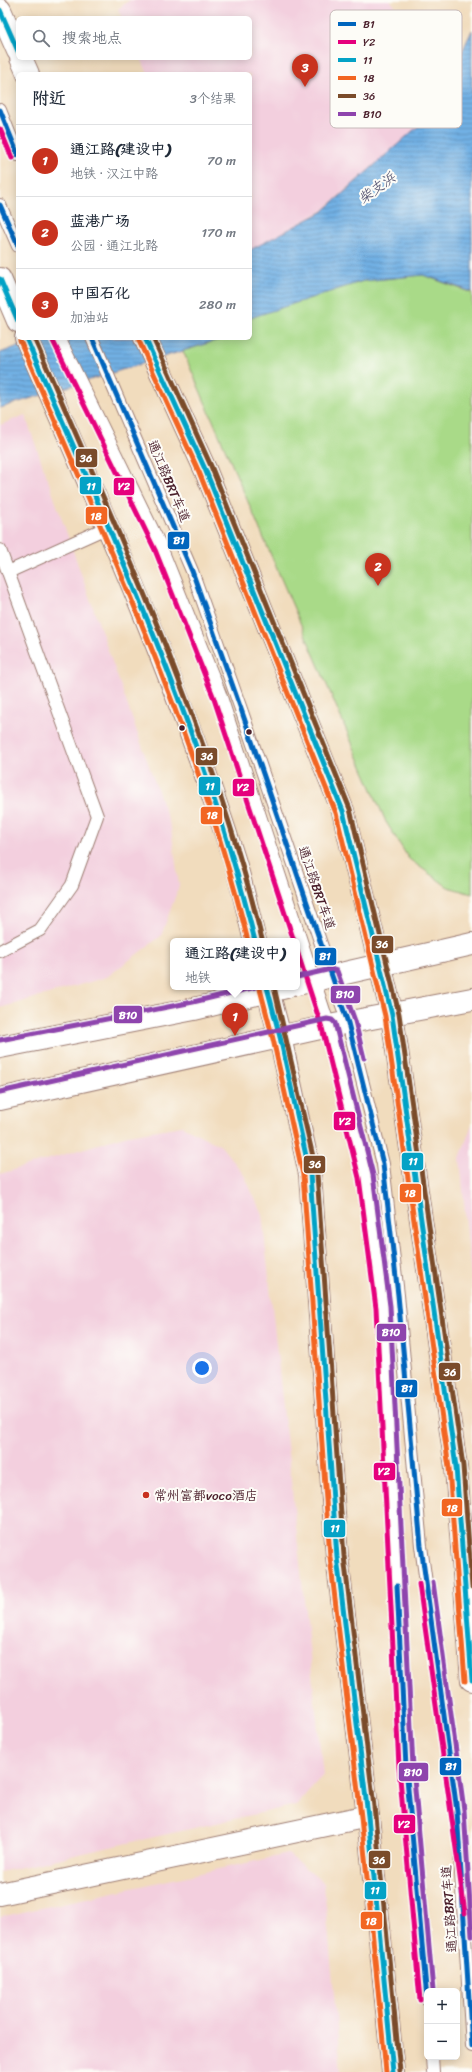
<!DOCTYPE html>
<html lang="zh">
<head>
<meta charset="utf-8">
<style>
  :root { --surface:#fff; --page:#f6f6f7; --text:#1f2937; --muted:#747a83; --line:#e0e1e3; --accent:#c8321e }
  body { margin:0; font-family:Sriracha,"LXGW WenKai TC",sans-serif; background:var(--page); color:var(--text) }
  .controls { position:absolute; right:12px; bottom:12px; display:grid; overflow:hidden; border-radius:6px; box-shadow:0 2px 10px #0003 }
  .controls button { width:36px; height:36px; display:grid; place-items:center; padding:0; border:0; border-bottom:1px solid var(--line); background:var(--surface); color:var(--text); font:20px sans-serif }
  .you { position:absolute; left:202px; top:1368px; width:14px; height:14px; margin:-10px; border:3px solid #fff; border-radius:50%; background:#1a73e8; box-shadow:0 0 0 6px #1a73e833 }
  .badge { display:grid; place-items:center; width:26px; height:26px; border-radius:50%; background:var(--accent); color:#fff; font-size:13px; font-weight:700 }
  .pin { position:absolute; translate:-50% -33px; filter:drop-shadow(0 1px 2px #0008) }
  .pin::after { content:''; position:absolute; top:21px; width:14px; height:12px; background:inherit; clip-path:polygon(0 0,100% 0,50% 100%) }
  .popup { position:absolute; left:170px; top:938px; width:130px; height:52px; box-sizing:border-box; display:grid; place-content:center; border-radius:6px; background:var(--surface); filter:drop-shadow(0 1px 3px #0005); font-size:13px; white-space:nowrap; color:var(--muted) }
  .popup b { font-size:15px; color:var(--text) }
  .popup::after { content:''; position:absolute; left:50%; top:100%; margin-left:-8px; border:8px solid transparent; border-top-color:var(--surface) }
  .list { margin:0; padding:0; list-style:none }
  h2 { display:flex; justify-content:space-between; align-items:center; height:52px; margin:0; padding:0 16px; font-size:17px }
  h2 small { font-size:13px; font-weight:400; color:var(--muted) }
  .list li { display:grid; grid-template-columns:26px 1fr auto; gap:12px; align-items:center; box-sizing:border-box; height:72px; padding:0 16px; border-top:1px solid var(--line) }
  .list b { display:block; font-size:15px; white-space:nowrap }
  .list p { margin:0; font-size:13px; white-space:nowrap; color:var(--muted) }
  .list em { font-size:13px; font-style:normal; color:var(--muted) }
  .icon { flex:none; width:22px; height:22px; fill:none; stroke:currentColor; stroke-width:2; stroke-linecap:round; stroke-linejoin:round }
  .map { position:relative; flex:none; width:472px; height:2072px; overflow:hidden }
  .search { position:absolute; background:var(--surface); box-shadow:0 2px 10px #0003; left:16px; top:16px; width:236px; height:44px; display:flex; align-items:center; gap:10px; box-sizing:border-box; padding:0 14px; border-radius:6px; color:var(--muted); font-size:15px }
  .panel { position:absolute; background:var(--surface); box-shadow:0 2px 10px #0003; left:16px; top:72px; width:236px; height:268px; border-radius:6px }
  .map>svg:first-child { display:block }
  .built { fill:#f3cfde }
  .green { fill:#a9da88; stroke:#7a7c5a }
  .water { fill:url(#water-rules); stroke:#5e6888 }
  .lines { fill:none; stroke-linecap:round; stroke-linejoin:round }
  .service-casing { stroke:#9e7e74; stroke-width:14 }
  .minor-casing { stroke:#9e7e74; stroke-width:24 }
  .secondary-casing { stroke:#9e7e74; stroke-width:24 }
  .primary-casing { stroke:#9e7e74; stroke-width:24 }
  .service { stroke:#fff; stroke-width:12 }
  .minor { stroke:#fff; stroke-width:22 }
  .secondary { stroke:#fff; stroke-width:22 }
  .primary { stroke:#fff; stroke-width:22 }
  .bus-1-casing { stroke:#fdfcf7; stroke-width:8 }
  .bus-2-casing { stroke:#fdfcf7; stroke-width:8 }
  .bus-3-casing { stroke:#fdfcf7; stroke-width:8 }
  .bus-4-casing { stroke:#fdfcf7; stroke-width:8 }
  .bus-5-casing { stroke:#fdfcf7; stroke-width:8 }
  .bus-6-casing { stroke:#fdfcf7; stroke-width:8 }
  .bus-1 { stroke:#0065bd; stroke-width:5 }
  .bus-2 { stroke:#e5007d; stroke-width:5 }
  .bus-3 { stroke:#04a2c6; stroke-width:5 }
  .bus-4 { stroke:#f26522; stroke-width:5 }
  .bus-5 { stroke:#7a4b2a; stroke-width:5 }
  .bus-6 { stroke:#8e44ad; stroke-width:5 }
  .bus-dot { fill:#4a1f2b; stroke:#fdfcf7; stroke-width:1.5 }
  .poi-dot { fill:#c8321e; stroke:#fdfcf7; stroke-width:1.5 }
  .labels { text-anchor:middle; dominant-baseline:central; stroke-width:4; stroke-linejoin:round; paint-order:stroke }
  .street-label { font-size:13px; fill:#4a1f2b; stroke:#fdfcf7 }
  .poi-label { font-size:13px; fill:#4a1f2b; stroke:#fdfcf7; text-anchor:start }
  .water-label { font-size:14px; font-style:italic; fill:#5a5975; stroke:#fdfcf7 }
  .key { fill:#fdfcf7; stroke:#c7baba; stroke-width:1 }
  .key-label { font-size:11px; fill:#4a1f2b }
  .line-badge { stroke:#fdfcf7; stroke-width:1.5 }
  .badge-label { font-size:11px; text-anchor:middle; font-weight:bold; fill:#fff }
</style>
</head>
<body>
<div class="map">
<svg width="472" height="2072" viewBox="0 0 472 2072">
  <defs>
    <pattern id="water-rules" width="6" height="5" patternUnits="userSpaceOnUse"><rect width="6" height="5" fill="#71b0e4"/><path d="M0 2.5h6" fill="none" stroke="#5f8fb9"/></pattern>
  </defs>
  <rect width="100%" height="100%" fill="#fdfcf7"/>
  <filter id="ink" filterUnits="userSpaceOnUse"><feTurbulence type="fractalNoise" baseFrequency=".025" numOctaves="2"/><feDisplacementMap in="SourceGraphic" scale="8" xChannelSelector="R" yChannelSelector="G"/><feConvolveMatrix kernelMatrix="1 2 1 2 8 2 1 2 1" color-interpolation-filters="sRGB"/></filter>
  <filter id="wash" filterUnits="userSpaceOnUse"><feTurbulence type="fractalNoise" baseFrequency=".012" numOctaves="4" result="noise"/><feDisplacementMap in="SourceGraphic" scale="16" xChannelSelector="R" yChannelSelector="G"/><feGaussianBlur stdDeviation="0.9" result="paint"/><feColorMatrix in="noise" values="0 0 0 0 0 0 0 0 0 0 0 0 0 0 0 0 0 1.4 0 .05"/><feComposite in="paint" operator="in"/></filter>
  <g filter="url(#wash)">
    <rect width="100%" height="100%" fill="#f1dcbd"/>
    <g class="built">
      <polygon points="130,0 390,0 451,75 435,111 322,211 250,250 250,74 148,74 141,58 250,58 250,18 122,18 118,9"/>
      <polygon points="25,415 171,828 179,886 161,936 107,977 0,1008 0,425"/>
      <polygon points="472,1124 472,1289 460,1158"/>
      <polygon points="182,1126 221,1146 244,1175 262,1214 323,1775 296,1805 0,1872 0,1174 128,1135"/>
      <polygon points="288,1854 324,1883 341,2072 0,2072 0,1917"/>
    </g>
    <polygon class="green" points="423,275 472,293 472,894 448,887 409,859 386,822 183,351 224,338 250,338 251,317 363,281"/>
    <g class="water">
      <polygon points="472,30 472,292 423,275 363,281 250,318 250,250 322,212 435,111"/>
      <polygon points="40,338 224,338 0,408 0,353"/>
    </g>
  </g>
  <g filter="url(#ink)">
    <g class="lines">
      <g class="service-casing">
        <g id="service">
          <polyline points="0,110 18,155"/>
          <polyline points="0,205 18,246"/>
          <polyline points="59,338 161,547 220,694 329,1026 366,1177 383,1307 406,1767 427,1999"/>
          <polyline points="92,338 192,571 242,712 348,1023 383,1164 398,1295 421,1546 457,1811 472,2046"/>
          <polyline points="0,550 97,816 72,885 40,930 0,951"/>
          <polyline points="8,572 108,527"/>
          <polyline points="469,1893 472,1912"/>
          <polyline points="432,2057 433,2072"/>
        </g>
      </g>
      <g class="minor-casing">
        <polyline id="minor" points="0,1894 368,1816"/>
      </g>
      <g class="secondary-casing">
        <g id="secondary">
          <polyline points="297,984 472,944"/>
          <polyline points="0,1047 194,1009 286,987"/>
          <polyline points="0,1099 329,1026 472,999"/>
        </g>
      </g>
      <g class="primary-casing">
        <g id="primary">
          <polyline points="0,10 18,51"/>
          <polyline points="21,58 28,74"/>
          <polyline points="0,279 18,321"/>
          <path d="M 26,338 C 100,508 177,679 233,856 C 242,884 248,913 255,941"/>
          <polyline points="145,338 205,469 343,811 392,1015 456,1467 472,1680"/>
          <polyline points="267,987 280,1037 310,1174 337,1557 368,1816 393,2072"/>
        </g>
      </g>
      <use href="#service" class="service"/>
      <use href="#minor" class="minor"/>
      <use href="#secondary" class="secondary"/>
      <use href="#primary" class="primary"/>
      <g class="bus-1-casing">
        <g id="bus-1">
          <polyline points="0,110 18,155"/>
          <polyline points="0,205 18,246"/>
          <polyline points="92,338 192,571 242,712 348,1023 383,1164 398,1295 421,1546 457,1811 472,2046"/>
          <polyline points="397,1586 406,1767 427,1999"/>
        </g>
      </g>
      <g class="bus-2-casing">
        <g id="bus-2">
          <polyline points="0,129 12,158"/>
          <polyline points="53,341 155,550 213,696 294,941"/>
          <polyline points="297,951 322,1028 359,1178 376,1308 399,1767 420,2000"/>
          <polyline points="419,1584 465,1913"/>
        </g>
      </g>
      <g class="bus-3-casing">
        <g id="bus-3">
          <polyline points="0,10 18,51"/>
          <polyline points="0,279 18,321"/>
          <path d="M 26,338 C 112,535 204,732 255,941"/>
          <polyline points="145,338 205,469 343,811 392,1015 456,1467 472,1680"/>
          <polyline points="267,987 280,1037 310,1174 337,1557 368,1816 393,2072"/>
        </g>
      </g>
      <g class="bus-4-casing">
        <g id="bus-4">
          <path d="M 20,341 C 105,537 197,733 248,941"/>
          <polyline points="139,341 199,472 336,813 385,1016 449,1468 465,1681"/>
          <polyline points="260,989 273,1039 303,1175 330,1557 361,1817 386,2072"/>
        </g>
      </g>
      <g class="bus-5-casing">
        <g id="bus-5">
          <path d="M 34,338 C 119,534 211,731 262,939"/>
          <polyline points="153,338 211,466 350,809 399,1014 463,1466 472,1587"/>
          <polyline points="274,987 317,1174 344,1556 375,1815 400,2071"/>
        </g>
      </g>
      <g class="bus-6-casing">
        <g id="bus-6">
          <polyline points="297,977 331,969 337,971 355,1021 364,1058"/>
          <polyline points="0,1040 193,1002 256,987"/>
          <polyline points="0,1092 327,1019 332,1020 335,1023 373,1175 390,1306 413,1767 433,1991"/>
          <polyline points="433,1582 464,1810 472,1936"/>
        </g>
      </g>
      <use href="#bus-1" class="bus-1"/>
      <use href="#bus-2" class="bus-2"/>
      <use href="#bus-3" class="bus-3"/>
      <use href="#bus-4" class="bus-4"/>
      <use href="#bus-5" class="bus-5"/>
      <use href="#bus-6" class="bus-6"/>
    </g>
  </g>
  <g class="bus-dot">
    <circle cx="182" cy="728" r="3.5"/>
    <circle cx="249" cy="732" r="3.5"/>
  </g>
  <circle class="poi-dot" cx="146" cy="1495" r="4"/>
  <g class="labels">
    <g class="street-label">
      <text transform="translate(169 481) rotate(67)">通江路BRT车道</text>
      <text transform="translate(317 888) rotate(71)">通江路BRT车道</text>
      <text transform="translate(449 1909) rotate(-94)">通江路BRT车道</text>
    </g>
    <g class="poi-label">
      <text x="154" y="1495">常州富都voco酒店</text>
    </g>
    <g class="water-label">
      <text transform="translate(377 188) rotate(-36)">柴支浜</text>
    </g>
  </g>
  <rect x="330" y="10" width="132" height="118" rx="6" class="key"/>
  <rect x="338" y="22" width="18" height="4" fill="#0065bd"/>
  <rect x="338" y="40" width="18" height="4" fill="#e5007d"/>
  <rect x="338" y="58" width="18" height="4" fill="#04a2c6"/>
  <rect x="338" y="76" width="18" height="4" fill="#f26522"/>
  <rect x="338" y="94" width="18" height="4" fill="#7a4b2a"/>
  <rect x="338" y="112" width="18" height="4" fill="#8e44ad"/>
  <g class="key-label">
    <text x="363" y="28">B1</text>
    <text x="363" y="46">Y2</text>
    <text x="363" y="64">11</text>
    <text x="363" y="82">18</text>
    <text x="363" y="100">36</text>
    <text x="363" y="118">B10</text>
  </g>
  <g class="line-badge">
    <rect x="75" y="448" width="23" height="20" rx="4" fill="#7a4b2a"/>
    <rect x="79" y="476" width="23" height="19" rx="4" fill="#04a2c6"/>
    <rect x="113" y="477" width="22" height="19" rx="4" fill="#e5007d"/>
    <rect x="85" y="506" width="23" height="19" rx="4" fill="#f26522"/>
    <rect x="167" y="531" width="23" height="19" rx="4" fill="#0065bd"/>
    <rect x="195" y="747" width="23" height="19" rx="4" fill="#7a4b2a"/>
    <rect x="198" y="776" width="23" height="20" rx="4" fill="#04a2c6"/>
    <rect x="232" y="778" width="23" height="19" rx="4" fill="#e5007d"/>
    <rect x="200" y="806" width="23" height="19" rx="4" fill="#f26522"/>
    <rect x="371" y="935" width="23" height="19" rx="4" fill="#7a4b2a"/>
    <rect x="314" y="947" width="23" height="19" rx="4" fill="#0065bd"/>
    <rect x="330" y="985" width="31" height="19" rx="4" fill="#8e44ad"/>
    <rect x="113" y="1005" width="30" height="19" rx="4" fill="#8e44ad"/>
    <rect x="333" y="1111" width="23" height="20" rx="4" fill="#e5007d"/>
    <rect x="401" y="1152" width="23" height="19" rx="4" fill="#04a2c6"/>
    <rect x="303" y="1155" width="23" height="19" rx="4" fill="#7a4b2a"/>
    <rect x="399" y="1183" width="23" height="20" rx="4" fill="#f26522"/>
    <rect x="376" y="1323" width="31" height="19" rx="4" fill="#8e44ad"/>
    <rect x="438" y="1362" width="23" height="19" rx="4" fill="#7a4b2a"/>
    <rect x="395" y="1379" width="23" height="19" rx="4" fill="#0065bd"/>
    <rect x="373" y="1462" width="23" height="19" rx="4" fill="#e5007d"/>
    <rect x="441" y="1498" width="22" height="19" rx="4" fill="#f26522"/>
    <rect x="323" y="1519" width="23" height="19" rx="4" fill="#04a2c6"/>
    <rect x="439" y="1757" width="23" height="19" rx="4" fill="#0065bd"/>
    <rect x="398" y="1762" width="31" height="20" rx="4" fill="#8e44ad"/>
    <rect x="393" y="1814" width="23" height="20" rx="4" fill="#e5007d"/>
    <rect x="368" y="1850" width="23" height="19" rx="4" fill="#7a4b2a"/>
    <rect x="364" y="1881" width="23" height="19" rx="4" fill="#04a2c6"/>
    <rect x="360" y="1911" width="23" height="19" rx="4" fill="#f26522"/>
  </g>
  <g class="badge-label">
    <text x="86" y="462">36</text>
    <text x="91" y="490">11</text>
    <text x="124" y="490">Y2</text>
    <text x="96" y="520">18</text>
    <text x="179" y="544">B1</text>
    <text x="207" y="760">36</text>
    <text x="210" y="790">11</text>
    <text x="243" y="791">Y2</text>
    <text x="212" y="819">18</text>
    <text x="382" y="948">36</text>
    <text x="325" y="960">B1</text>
    <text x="345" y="998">B10</text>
    <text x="128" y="1019">B10</text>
    <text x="345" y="1125">Y2</text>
    <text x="413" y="1165">11</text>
    <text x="315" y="1168">36</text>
    <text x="410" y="1197">18</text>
    <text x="391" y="1336">B10</text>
    <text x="450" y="1376">36</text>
    <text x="407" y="1392">B1</text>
    <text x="384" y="1475">Y2</text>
    <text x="452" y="1512">18</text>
    <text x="335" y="1532">11</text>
    <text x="451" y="1770">B1</text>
    <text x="413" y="1776">B10</text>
    <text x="404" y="1828">Y2</text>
    <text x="379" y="1864">36</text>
    <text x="375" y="1894">11</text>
    <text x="371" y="1925">18</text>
  </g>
</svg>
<div class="controls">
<button>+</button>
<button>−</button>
</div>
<div class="you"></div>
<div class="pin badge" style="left:235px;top:1036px">1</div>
<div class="popup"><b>通江路(建设中)</b>地铁</div>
<div class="pin badge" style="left:378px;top:586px">2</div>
<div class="pin badge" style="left:305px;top:87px">3</div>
<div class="search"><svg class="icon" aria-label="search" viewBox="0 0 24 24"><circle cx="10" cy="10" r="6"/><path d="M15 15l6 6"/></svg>搜索地点</div>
<section class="panel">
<h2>附近<small>3个结果</small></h2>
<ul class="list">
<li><span class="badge">1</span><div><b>通江路(建设中)</b><p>地铁 · 汉江中路</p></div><em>70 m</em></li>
<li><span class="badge">2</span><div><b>蓝港广场</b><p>公园 · 通江北路</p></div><em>170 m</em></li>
<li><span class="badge">3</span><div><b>中国石化</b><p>加油站</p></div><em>280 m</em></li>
</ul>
</section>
</div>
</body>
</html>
